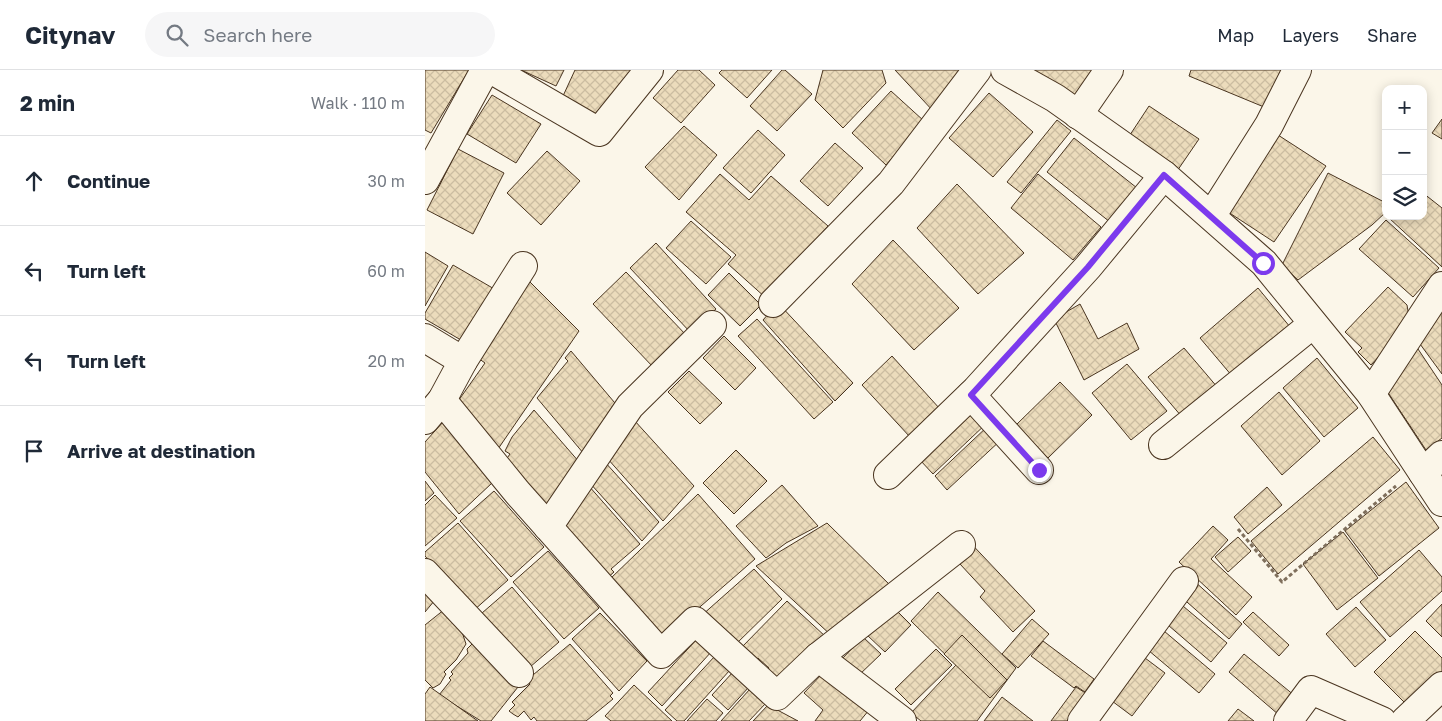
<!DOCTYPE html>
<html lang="en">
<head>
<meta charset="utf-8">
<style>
  :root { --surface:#fff; --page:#f6f6f7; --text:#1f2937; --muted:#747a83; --line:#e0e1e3 }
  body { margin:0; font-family:"Golos Text",sans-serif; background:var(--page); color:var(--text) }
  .controls { position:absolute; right:15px; top:15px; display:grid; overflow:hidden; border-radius:10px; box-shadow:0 2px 12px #0003 }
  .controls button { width:45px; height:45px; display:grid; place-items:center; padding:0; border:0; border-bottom:1px solid var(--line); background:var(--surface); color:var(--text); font:25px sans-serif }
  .stop { position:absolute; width:15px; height:15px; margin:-11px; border:4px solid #7c3aed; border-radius:50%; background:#fff }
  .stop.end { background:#7c3aed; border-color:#fff; box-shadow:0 1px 5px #0008 }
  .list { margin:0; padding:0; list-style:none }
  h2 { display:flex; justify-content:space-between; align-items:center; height:65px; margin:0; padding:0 20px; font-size:21px }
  h2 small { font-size:16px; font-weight:400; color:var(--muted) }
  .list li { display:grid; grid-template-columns:32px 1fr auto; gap:15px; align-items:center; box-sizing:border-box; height:90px; padding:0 20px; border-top:1px solid var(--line) }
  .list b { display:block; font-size:19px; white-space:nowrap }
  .list em { font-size:16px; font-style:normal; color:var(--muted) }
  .icon { flex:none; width:28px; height:28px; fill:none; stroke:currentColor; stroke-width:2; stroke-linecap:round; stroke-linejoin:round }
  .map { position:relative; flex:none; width:1017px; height:651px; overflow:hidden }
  header { display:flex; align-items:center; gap:30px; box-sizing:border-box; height:70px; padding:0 25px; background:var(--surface); border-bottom:1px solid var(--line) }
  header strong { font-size:24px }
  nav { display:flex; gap:28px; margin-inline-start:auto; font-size:18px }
  .search { width:350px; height:45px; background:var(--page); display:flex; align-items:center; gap:12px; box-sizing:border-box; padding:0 18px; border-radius:28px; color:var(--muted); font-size:19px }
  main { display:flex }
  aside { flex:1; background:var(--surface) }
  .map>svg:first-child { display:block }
  .building { fill:url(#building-cross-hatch); stroke:#4a3520 }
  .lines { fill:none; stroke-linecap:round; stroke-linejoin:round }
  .minor-casing { stroke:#4a3520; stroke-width:30 }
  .path { stroke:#7f6f5c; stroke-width:3; stroke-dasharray:4 2.5; stroke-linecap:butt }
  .minor { stroke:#fbf6e9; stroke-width:28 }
  .route { stroke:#7c3aed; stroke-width:6 }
</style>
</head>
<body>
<header>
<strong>Citynav</strong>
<div class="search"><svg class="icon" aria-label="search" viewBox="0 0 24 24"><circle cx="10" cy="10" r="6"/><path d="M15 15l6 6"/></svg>Search here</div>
<nav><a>Map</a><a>Layers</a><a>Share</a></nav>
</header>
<main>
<aside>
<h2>2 min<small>Walk · 110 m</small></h2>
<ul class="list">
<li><svg class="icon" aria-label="ahead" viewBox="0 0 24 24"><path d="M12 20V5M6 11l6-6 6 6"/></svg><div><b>Continue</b></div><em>30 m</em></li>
<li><svg class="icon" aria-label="left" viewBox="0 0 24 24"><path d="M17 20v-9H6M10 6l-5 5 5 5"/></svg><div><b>Turn left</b></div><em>60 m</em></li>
<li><svg class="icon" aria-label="left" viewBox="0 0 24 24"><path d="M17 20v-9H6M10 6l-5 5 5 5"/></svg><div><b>Turn left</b></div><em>20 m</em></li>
<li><svg class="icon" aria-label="arrive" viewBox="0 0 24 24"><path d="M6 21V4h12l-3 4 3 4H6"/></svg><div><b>Arrive at destination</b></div></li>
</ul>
</aside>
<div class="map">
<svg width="1017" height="651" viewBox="0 0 1017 651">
  <defs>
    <pattern id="building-cross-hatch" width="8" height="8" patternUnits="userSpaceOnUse" patternTransform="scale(1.25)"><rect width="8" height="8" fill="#ecdcbc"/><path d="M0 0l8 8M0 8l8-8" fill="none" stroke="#ccbda1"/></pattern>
  </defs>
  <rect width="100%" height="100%" fill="#fbf6e9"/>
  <g class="building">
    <polygon points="0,0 44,0 6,63 0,60"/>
    <polygon points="96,0 139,0 131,16"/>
    <polygon points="150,0 214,0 169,48 138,26"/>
    <polygon points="253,0 274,0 290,15 256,53 228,28"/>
    <polygon points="297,0 347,0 322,28 294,3"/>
    <polygon points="357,0 360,0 387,24 352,61 325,36"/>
    <polygon points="398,0 457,0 461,13 418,58 390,30"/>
    <polygon points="470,0 540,0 509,42"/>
    <polygon points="604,0 673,0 651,31"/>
    <polygon points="766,0 856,0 839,37 764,6"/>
    <polygon points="466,21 499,51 461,95 427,63"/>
    <polygon points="564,23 608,62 568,107 524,68"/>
    <polygon points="67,25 116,54 91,93 42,64"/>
    <polygon points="724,36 774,69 748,107 699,74"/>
    <polygon points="1017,49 1017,69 1007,63"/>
    <polygon points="632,50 646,61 596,123 582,112"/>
    <polygon points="259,56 292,85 254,130 220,97"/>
    <polygon points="333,60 360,85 326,123 298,98"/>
    <polygon points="853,65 901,96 849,172 800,140"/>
    <polygon points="649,68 712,118 685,152 622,102"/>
    <polygon points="410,73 438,98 403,136 375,111"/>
    <polygon points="33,79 79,103 48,164 2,140"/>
    <polygon points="122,81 155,111 116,155 82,123"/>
    <polygon points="903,103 961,133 961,142 947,155 873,210 857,195"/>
    <polygon points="295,104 324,130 346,106 403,156 341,228 303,194 311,185 261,142"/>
    <polygon points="613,104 676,157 648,190 586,138"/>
    <polygon points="532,114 599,183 553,224 492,158"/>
    <polygon points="998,123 1017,138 1017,197 964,148 998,146"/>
    <polygon points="961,150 1014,198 988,227 934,179"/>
    <polygon points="266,151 306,187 281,214 241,178"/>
    <polygon points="468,170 534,238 489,280 427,214"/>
    <polygon points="231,173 291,239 266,263 205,198"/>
    <polygon points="0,182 23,196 0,236"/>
    <polygon points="28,195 71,220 41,273 0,249 0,243"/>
    <polygon points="201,202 262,266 229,298 168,234"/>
    <polygon points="304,203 336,235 315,256 283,225"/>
    <polygon points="102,209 154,261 73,379 31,334 60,293 53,288"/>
    <polygon points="963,217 982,235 985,253 946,295 933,282 937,278 920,262"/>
    <polygon points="833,218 870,263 813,313 775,268"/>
    <polygon points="1017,230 1017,304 995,274 1006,239"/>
    <polygon points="353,233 428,313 410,331 338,250"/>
    <polygon points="655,234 673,269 702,253 714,279 659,310 629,249"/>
    <polygon points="332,249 408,332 389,349 313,266"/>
    <polygon points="299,266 331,298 310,320 278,288"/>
    <polygon points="989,273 1017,315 1017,368 1001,380 960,318"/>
    <polygon points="759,278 799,325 763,354 723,307"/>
    <polygon points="146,281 195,339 159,384 112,328 143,291 140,288"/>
    <polygon points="467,286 515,339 485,367 437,315"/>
    <polygon points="892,288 933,338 899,367 858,318"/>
    <polygon points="702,294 742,341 706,370 667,323"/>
    <polygon points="264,301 297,333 275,354 243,322"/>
    <polygon points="635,312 667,345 623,388 591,355"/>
    <polygon points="854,322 895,371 857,405 816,356"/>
    <polygon points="550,338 563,352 508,404 495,390"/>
    <polygon points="109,340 155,393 124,436 80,391 85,384 80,381 87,367"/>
    <polygon points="209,350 269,416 238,451 182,388"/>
    <polygon points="18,352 67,413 34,444 0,402 0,372"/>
    <polygon points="564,355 577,369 522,420 510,406"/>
    <polygon points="948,367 975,400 853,504 826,471"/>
    <polygon points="311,380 342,411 309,444 278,413"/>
    <polygon points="179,391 234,452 217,471 164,412"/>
    <polygon points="0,411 9,423 0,431"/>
    <polygon points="981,412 1014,458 954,506 920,461"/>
    <polygon points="163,415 215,474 186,499 189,502 179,511 132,460 150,443 146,439"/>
    <polygon points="357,415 393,456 361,473 341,488 311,456"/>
    <polygon points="842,417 857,435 823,464 809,447"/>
    <polygon points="69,421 119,477 86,507 35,451"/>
    <polygon points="273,424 330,489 238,569 184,510"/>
    <polygon points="10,425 32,448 0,476 0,435"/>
    <polygon points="33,453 83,510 48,541 0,486 0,482"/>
    <polygon points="402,453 467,517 408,567 331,496"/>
    <polygon points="788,456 803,470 786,489 827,527 811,545 754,492"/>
    <polygon points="918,462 953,508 912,540 878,494"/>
    <polygon points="538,465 610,541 588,562 555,527 560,521 522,480"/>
    <polygon points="813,467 826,481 803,502 790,487"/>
    <polygon points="994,480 1017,507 1017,521 965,567 935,532"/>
    <polygon points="123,481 174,538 139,569 88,512"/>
    <polygon points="329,499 357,529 309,576 276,546"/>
    <polygon points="768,510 817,554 804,569 754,525"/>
    <polygon points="87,517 134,572 105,597 57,543"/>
    <polygon points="0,520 10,530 0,542"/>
    <polygon points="513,522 591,598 552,651 496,651 486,643 531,595 486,551"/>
    <polygon points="362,531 401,567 354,615 341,603 344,598 333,588 331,591 316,578"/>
    <polygon points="752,531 802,573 786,592 736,549"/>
    <polygon points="1017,534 1017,567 1001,551"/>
    <polygon points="931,537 961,570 930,597 901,564"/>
    <polygon points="469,538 486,555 460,582 442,565"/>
    <polygon points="20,539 29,550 29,555 37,562 41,574 31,590 19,602 21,604 15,614 8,618 0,610 0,555"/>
    <polygon points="828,542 864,575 854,586 818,552"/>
    <polygon points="175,543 222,591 194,621 147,569"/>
    <polygon points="607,549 624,564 593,598 577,584"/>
    <polygon points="739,561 790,604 774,623 723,580"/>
    <polygon points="990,561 1017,588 1017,608 986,639 949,602"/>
    <polygon points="537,565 582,610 565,628 519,584"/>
    <polygon points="438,567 456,584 433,606 416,590"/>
    <polygon points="273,568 287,581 237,636 223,622"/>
    <polygon points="618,571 669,609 660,622 651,616 649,618 606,586"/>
    <polygon points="49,572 71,592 68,596 76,604 79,602 93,617 66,651 56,651 14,625 26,610 24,608 28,604 26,602 43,583 42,579"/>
    <polygon points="145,574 188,623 185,626 188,629 161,651 112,651 109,647 106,650 99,641 93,647 88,644 84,641 90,635 87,632 105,614 102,610"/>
    <polygon points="511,579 527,595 486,635 470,619"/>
    <polygon points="819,584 870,626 854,645 804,602"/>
    <polygon points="716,585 740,603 707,646 683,628"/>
    <polygon points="290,586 305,600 259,651 252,651 240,640"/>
    <polygon points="308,602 324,617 303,640 287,625"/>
    <polygon points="397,604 444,640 435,651 390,651 398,640 379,623"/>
    <polygon points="209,615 247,651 186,651 180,646"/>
    <polygon points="5,617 53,651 0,651 0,624"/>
    <polygon points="651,617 662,624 642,651 626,651"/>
    <polygon points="325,619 341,633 324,651 296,651"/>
    <polygon points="577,627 604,648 608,651 559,651"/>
    <polygon points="282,629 298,643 291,651 262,651"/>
    <polygon points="343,635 373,651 328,651"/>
    <polygon points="813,639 829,651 803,651"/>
  </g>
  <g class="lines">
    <g class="minor-casing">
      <g id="minor">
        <polyline points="67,0 174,62 224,0"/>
        <polyline points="580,0 630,28 739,105 839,193 946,324 1017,432"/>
        <polyline points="653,45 684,0"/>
        <polyline points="0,110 60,0"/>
        <polyline points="787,145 844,55 872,0"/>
        <polyline points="348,233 466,113 552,0"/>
        <polyline points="0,268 38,291 17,330 0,350"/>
        <polyline points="38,291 98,196"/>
        <polyline points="946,324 1017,216"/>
        <polyline points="546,325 614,400"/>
        <polyline points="17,330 92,422 236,584 270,551 352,626 393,587 477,651"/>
        <polyline points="738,375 888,254"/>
        <polyline points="998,403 1017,385"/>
        <polyline points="463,405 551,320 663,197 739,105"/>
        <polyline points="123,457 205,336 287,255"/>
        <polyline points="0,503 94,603"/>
        <polyline points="393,587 536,475"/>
        <polyline points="657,651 759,511"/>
        <polyline points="863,651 886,620 957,651"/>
        <polyline points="980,651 1017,616"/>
      </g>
    </g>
    <polyline class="path" points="813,459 857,512 971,416"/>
    <use href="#minor" class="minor"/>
  </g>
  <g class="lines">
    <polyline class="route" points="614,400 546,325 663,197 739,105 838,193"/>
  </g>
</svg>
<div class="controls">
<button>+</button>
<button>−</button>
<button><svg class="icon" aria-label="layers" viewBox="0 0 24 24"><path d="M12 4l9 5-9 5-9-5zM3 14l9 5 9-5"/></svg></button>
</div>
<div class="stop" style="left:838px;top:193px"></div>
<div class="stop end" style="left:614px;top:400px"></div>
</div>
</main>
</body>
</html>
